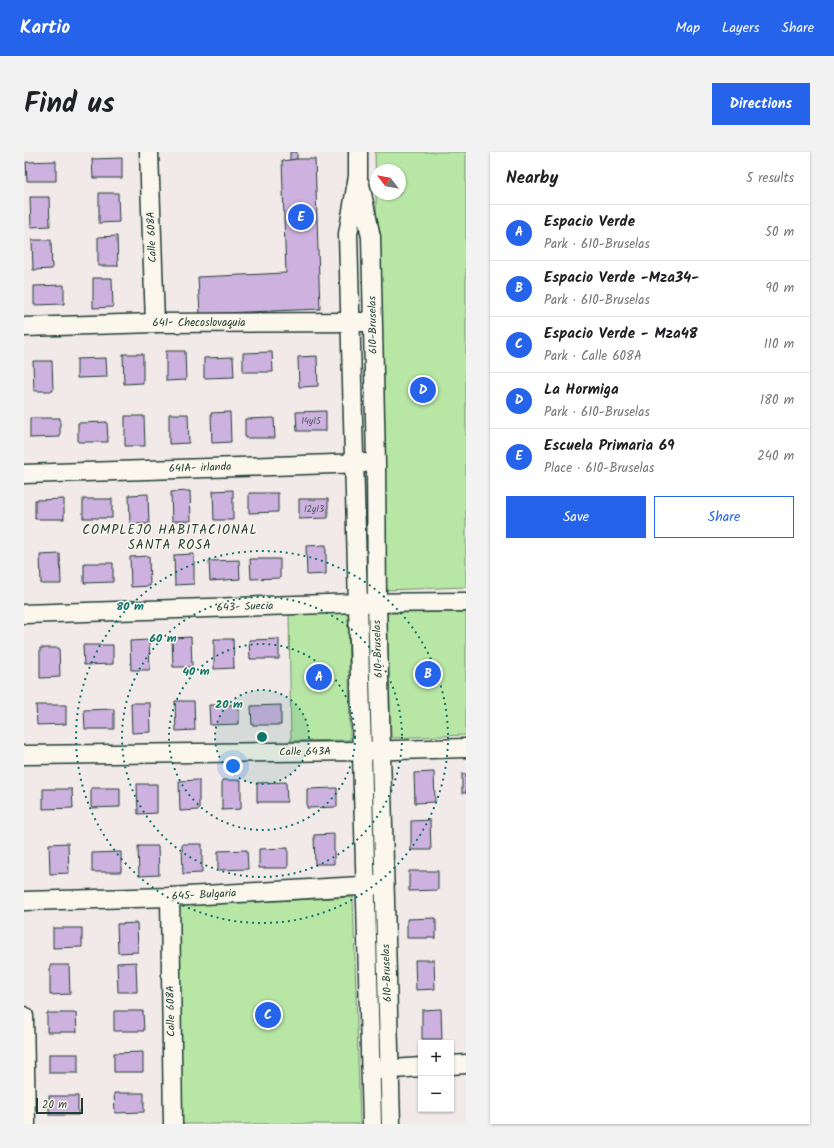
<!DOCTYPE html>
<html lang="en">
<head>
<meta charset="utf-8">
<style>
  :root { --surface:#fff; --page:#f2f2f2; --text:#202124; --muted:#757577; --line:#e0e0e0; --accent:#2563eb }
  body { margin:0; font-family:Kalam,sans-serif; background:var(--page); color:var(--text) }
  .controls { position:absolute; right:12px; bottom:12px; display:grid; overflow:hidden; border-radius:0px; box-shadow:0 1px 3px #0004 }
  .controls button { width:36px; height:36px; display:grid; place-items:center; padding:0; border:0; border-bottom:1px solid var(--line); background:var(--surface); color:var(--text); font:20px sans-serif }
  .compass { position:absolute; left:346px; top:12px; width:36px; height:36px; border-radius:50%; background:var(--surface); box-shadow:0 1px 3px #0004; rotate:301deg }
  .scale { position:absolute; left:12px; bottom:10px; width:47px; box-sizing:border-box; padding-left:4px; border:2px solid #1f3d34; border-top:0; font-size:11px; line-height:14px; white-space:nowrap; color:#1f3d34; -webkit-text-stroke:3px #fbf7ec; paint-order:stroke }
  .you { position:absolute; left:209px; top:614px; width:14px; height:14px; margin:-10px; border:3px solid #fff; border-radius:50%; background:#1a73e8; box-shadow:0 0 0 6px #1a73e833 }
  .badge { display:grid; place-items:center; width:26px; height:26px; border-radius:50%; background:var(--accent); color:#fff; font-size:13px; font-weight:700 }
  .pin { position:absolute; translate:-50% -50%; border:2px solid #fff; box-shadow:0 1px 4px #0006 }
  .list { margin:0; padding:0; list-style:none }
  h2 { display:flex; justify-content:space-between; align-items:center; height:52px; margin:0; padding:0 16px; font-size:17px }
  h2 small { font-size:13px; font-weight:400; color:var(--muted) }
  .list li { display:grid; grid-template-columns:26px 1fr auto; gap:12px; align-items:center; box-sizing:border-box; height:56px; padding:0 16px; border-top:1px solid var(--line) }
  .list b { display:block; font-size:15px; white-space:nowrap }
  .list p { margin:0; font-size:13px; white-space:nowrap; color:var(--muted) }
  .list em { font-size:13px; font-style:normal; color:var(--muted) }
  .actions { display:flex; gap:8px; padding:12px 16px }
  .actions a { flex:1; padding:9px 0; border:1px solid var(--accent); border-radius:0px; text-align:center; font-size:14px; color:var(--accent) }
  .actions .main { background:var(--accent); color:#fff }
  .map { position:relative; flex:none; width:442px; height:972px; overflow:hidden; border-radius:0px }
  header { display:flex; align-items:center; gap:24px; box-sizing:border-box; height:56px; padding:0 20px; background:var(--accent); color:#fff }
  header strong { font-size:19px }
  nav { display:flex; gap:22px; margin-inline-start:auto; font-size:14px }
  .intro { display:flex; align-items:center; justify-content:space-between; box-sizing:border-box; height:96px; padding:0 24px }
  h1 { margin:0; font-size:28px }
  .button { padding:10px 18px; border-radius:0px; background:var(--accent); color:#fff; font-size:14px; font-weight:700 }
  main { display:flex; gap:24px; padding:0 24px }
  aside { flex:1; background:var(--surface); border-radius:0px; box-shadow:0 1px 3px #0004 }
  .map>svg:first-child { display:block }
  .park { fill:#b7e6a5; stroke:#6b926c; fill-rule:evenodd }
  .building { fill:#cdb2df; stroke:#1f3d34 }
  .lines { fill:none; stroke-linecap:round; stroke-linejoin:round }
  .minor-casing { stroke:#1f3d34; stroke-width:21 }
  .minor { stroke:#fbf7ec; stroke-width:18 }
  .ring { fill:none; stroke:#0f766e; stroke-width:2; stroke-dasharray:2 4 }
  .labels { text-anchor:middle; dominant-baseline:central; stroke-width:3; stroke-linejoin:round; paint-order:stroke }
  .number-label { font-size:9px; fill:#4a5a5f }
  .street-label { font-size:11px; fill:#1f3d34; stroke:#fbf7ec }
  .quarter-label { font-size:13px; letter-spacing:1px; fill:#1f3d34; stroke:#fbf7ec }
  .centre { fill:#0f766e; stroke:#fbf7ec; stroke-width:2 }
  .ring-label { font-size:12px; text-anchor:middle; font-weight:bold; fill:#0f766e; stroke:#fbf7ec; stroke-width:3; stroke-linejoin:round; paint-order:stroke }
</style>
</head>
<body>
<header>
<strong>Kartio</strong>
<nav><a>Map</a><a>Layers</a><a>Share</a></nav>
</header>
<div class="intro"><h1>Find us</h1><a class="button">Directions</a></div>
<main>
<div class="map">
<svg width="442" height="972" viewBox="0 0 442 972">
  <rect width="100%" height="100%" fill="#f2e9e9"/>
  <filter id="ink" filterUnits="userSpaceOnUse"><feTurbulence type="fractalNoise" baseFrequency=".025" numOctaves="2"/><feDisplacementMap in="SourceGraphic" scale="8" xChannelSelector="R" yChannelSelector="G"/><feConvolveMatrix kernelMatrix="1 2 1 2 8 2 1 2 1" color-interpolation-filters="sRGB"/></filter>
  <g filter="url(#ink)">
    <g class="park">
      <path d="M 351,0 L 442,0 L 442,435 L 361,438 ZM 352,18 L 376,18 L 376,42 L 352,42 Z"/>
      <polygon points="324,460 326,588 267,589 265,463"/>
      <polygon points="442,460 442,583 367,586 363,461"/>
      <polygon points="329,745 336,972 157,972 155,754"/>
    </g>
    <g class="building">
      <polygon points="266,0 273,0 273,7 266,8"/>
      <polygon points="98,6 98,26 69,26 68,7"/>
      <polygon points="273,7 291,7 296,157 176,162 174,125 262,121 258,9"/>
      <polygon points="32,9 32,29 3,29 2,10"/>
      <polygon points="75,41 94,41 95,70 75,71"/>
      <polygon points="6,45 25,45 26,74 7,75"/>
      <polygon points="93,84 94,114 74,114 74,85"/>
      <polygon points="8,88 27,88 28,117 9,118"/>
      <polygon points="69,126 88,126 89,155 69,156"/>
      <polygon points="40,133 40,152 10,153 10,134"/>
      <polygon points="142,199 161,199 162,228 142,229"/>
      <polygon points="248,200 249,220 219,220 219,201"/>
      <polygon points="99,202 119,202 119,231 100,232"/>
      <polygon points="293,204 294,234 275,235 274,205"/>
      <polygon points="209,205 210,225 180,226 180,206"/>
      <polygon points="82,206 83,225 53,226 53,207"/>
      <polygon points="9,209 28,209 29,239 10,239"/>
      <polygon points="302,259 302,279 273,279 272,260"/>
      <polygon points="206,260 207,290 188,291 187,261"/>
      <polygon points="145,262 164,262 165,291 145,292"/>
      <polygon points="101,264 120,264 121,294 101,294"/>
      <polygon points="6,266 36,266 36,285 6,286"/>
      <polygon points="250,266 251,286 221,286 221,267"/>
      <polygon points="83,270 84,290 54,290 54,271"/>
      <polygon points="209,338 209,368 190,368 189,339"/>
      <polygon points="166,339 167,369 148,369 147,340"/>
      <polygon points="225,341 254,341 254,360 225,361"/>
      <polygon points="124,342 125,372 106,372 105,343"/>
      <polygon points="40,347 40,367 11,367 11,348"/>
      <rect x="59" y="347" width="29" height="19"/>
      <polygon points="275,347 304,347 304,366 275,367"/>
      <polygon points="302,393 302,422 283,423 282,394"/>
      <polygon points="36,402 37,432 17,432 16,403"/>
      <polygon points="170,402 170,432 151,433 150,403"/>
      <polygon points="125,404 126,434 107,435 106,405"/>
      <polygon points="226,407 256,407 256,426 227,427"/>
      <polygon points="215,408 216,427 186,429 185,409"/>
      <polygon points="60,411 89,411 89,430 60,431"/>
      <polygon points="167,485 168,515 149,515 148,486"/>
      <polygon points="190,487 209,487 210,516 190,517"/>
      <polygon points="255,487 255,507 226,507 225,488"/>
      <polygon points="125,488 126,518 107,518 106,489"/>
      <polygon points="59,493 89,493 89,512 60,513"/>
      <polygon points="16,496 35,496 36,525 16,526"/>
      <polygon points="151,549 170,549 171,578 152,579"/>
      <polygon points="107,551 126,551 127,580 108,581"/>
      <polygon points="12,553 42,553 42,572 13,573"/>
      <polygon points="185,553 215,553 215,572 186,573"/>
      <polygon points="257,553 257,573 228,573 227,554"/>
      <polygon points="90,557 90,577 61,577 60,558"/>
      <polygon points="410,620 411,650 391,651 390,621"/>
      <rect x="438" y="622" width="4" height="19"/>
      <polygon points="175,628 175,658 156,659 155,629"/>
      <polygon points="198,628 217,628 217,657 198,658"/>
      <polygon points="262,630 263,650 233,650 233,631"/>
      <polygon points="113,632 133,632 133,661 114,662"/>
      <polygon points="67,636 96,636 96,655 67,656"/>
      <polygon points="313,636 313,655 283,656 283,637"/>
      <polygon points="19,637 48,637 49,656 19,657"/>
      <polygon points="406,668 407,698 387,698 387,669"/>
      <polygon points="310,682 310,712 291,712 290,683"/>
      <polygon points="44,691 45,721 26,722 25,692"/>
      <polygon points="158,692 178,692 178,721 159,722"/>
      <polygon points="114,694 134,694 135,723 115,724"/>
      <polygon points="264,696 264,716 235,716 235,697"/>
      <polygon points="223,698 224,717 194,718 194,699"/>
      <polygon points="97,700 97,720 68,720 68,701"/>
      <polygon points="385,719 414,719 414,738 385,739"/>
      <polygon points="412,766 412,786 383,786 383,767"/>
      <polygon points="113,771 114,800 94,801 93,772"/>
      <polygon points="29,776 58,776 58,795 29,796"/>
      <polygon points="391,808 410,808 411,837 392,838"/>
      <polygon points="112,810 113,840 94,840 93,811"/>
      <polygon points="26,813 45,813 46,842 26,843"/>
      <polygon points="417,857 418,887 398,887 398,858"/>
      <polygon points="90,859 119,859 120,879 90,879"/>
      <polygon points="23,861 52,861 53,880 23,880"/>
      <polygon points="119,900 119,920 90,920 90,901"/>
      <rect x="25" y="902" width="29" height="19"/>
      <polygon points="90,941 120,941 120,960 91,961"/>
      <rect x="25" y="944" width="29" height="19"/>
    </g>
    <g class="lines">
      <g class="minor-casing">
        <g id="minor">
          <polyline points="125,0 131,171"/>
          <polyline points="334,0 334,24 324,82 348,972"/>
          <polyline points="336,32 347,85 352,311 353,451 367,972"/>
          <polyline points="0,175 131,171 339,170"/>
          <polyline points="0,322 341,311"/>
          <polyline points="0,462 334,451 442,450"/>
          <polyline points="0,603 338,599 442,596"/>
          <polyline points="146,745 149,972"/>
          <polyline points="0,749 146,745 353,733"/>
          <polyline points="0,864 2,972"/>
          <polyline points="427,913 442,912"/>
          <polyline points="355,918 397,915"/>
        </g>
      </g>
      <use href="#minor" class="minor"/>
    </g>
  </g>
  <circle cx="238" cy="585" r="47" fill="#0f766e" fill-opacity=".12"/>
  <g class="ring">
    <circle cx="238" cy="585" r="47"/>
    <circle cx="238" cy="585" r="93"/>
    <circle cx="238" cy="585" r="140"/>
    <circle cx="238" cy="585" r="186"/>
  </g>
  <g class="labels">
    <g class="number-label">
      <text x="287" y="269">14y15</text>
      <text x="290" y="357">12y13</text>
    </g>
    <g class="street-label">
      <text transform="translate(128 85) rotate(-92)">Calle 608A</text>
      <text x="175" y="171">641- Checoslovaquia</text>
      <text transform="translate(349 173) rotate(-91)">610-Bruselas</text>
      <text transform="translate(176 316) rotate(-2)">641A- irlanda</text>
      <text transform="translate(221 455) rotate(-2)">643- Suecia</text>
      <text transform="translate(354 497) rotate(-92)">610-Bruselas</text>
      <text transform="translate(281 600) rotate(-1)">Calle 643A</text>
      <text transform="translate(180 743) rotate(-3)">645- Bulgaria</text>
      <text transform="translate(363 821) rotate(-92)">610-Bruselas</text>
      <text transform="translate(147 859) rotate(-91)">Calle 608A</text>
    </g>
    <g class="quarter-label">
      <text x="146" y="378">COMPLEJO HABITACIONAL<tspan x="146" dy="15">SANTA ROSA</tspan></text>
    </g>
  </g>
  <circle cx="238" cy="585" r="6" class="centre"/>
  <g class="ring-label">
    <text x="106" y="458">80 m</text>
    <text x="139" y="490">60 m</text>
    <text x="172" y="523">40 m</text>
    <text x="205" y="556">20 m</text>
  </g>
</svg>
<div class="controls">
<button>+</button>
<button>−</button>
</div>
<svg class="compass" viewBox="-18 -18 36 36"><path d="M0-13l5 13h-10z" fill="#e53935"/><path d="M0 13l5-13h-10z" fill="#757577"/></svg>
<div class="scale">20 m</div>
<div class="you"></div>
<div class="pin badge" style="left:295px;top:525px">A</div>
<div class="pin badge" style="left:404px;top:522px">B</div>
<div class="pin badge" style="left:244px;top:863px">C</div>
<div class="pin badge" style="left:399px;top:238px">D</div>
<div class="pin badge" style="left:277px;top:65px">E</div>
</div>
<aside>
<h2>Nearby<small>5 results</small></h2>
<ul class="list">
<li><span class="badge">A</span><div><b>Espacio Verde</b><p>Park · 610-Bruselas</p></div><em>50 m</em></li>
<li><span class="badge">B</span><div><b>Espacio Verde -Mza34-</b><p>Park · 610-Bruselas</p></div><em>90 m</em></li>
<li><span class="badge">C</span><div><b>Espacio Verde - Mza48</b><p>Park · Calle 608A</p></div><em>110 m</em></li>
<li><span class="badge">D</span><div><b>La Hormiga</b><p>Park · 610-Bruselas</p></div><em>180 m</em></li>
<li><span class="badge">E</span><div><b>Escuela Primaria 69</b><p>Place · 610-Bruselas</p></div><em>240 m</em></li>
</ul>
<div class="actions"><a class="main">Save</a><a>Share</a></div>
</aside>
</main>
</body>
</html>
